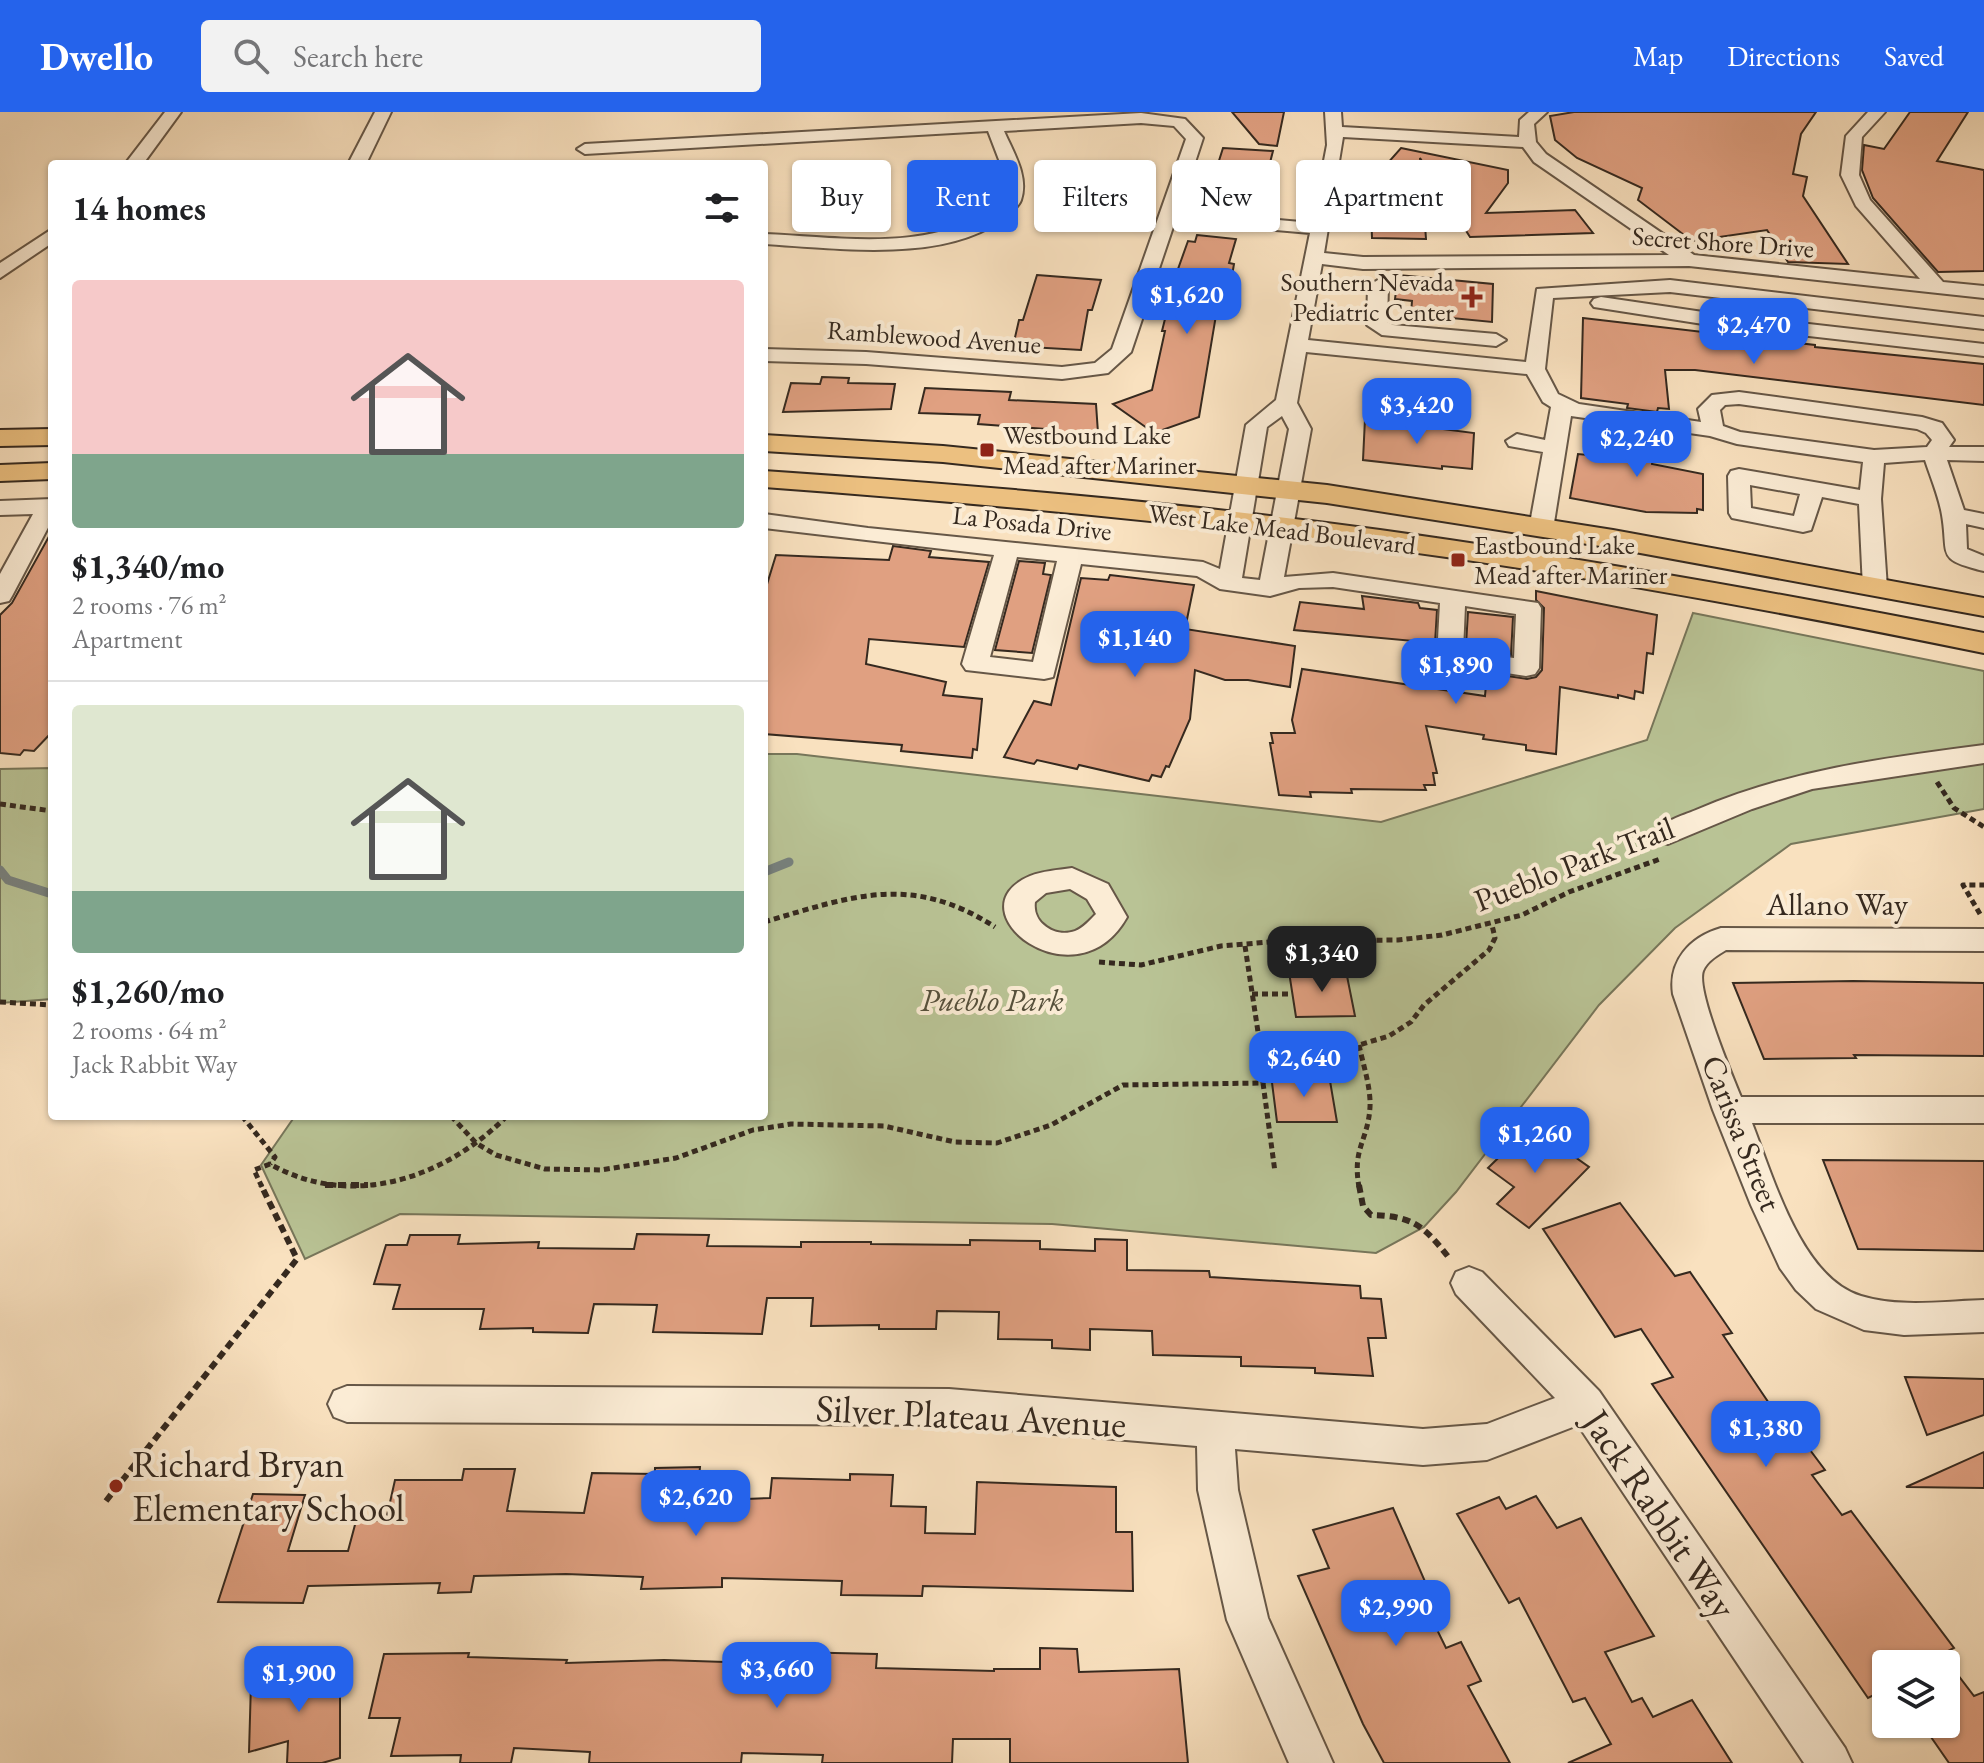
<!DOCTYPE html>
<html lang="en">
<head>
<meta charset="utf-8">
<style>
  :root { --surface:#fff; --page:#f2f2f2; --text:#202124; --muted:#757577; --line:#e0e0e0; --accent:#2563eb }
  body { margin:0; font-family:"EB Garamond",serif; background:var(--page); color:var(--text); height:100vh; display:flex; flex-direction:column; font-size:30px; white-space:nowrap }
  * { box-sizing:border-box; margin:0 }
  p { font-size:26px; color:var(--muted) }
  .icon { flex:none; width:44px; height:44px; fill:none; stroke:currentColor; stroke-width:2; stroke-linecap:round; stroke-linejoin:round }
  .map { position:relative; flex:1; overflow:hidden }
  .panel { position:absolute; left:48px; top:48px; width:720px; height:960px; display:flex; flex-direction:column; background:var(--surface); border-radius:8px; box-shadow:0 2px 6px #0004 }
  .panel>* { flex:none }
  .guide { position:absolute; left:792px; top:48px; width:760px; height:72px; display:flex; gap:16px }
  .buttons { position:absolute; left:1872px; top:1538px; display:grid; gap:16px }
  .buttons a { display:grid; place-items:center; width:88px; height:88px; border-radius:8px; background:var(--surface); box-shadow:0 2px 6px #0004; font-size:40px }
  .price { position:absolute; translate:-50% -68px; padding:0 18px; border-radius:16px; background:var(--accent); color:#fff; font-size:26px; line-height:52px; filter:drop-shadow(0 2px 4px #0008) }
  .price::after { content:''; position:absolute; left:50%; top:48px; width:24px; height:18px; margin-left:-12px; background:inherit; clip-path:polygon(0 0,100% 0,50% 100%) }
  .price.active { background:#222; color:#fff }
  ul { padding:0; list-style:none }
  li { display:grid; align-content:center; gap:16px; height:424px; padding:0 24px }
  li+li { border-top:2px solid var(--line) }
  li span { display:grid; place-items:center; height:248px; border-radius:8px; color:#555 }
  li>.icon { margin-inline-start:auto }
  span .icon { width:144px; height:144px; fill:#fffc; stroke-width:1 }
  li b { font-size:34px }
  h2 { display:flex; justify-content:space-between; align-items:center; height:96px; padding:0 24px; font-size:34px }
  .pill { padding:0 28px; border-radius:8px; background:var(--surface); box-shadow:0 2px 6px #0004; font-size:28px; line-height:72px }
  .pill.active { background:var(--accent); color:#fff }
  header { display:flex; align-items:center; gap:48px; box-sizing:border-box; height:112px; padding:0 40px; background:var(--accent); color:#fff }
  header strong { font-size:38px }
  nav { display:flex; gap:44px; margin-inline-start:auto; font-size:28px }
  .search { width:560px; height:72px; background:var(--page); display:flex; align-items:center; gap:20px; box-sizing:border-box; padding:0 28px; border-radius:8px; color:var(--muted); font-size:30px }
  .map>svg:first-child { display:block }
</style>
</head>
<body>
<header>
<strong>Dwello</strong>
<div class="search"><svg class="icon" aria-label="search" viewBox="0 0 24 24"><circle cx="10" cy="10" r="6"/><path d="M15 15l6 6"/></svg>Search here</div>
<nav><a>Map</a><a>Directions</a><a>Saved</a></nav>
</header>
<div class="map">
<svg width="1984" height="1651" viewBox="0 0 1984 1651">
  <rect width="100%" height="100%" fill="#f9e1bf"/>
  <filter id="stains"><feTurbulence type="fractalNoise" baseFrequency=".0025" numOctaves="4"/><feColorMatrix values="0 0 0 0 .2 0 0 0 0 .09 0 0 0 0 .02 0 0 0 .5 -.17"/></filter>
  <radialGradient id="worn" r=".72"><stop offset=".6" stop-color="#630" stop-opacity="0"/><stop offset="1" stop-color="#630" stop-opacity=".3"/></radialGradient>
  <g fill="#b9c395" stroke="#77765a" stroke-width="2">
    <polygon points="1693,501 1984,559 1984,697 1791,732 1675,816 1599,893 1456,1080 1424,1115 1376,1141 1052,1112 400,1102 305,1147 261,1053 295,1004 764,1004 764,642 797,642 1381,710 1647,628"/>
    <polygon points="52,656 52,887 0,891 0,657"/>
  </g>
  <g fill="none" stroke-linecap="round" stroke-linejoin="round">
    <g stroke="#77817e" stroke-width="9">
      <polyline points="0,758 8,768 52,782"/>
      <polyline points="764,760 789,750"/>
    </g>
  </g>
  <g fill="#e0a081" stroke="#35291f" stroke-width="2">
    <polygon points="1232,0 1284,0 1277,34 1259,32"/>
    <polygon points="1574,0 1816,0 1801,22 1793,62 1807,65 1803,84 1848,152 1788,150 1767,118 1692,129 1638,88 1642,76 1577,46 1555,28 1550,4"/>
    <polygon points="1910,0 1968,0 1937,49 1984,58 1984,159 1938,160 1873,86 1862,58 1864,33 1884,37"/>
    <polygon points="1223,36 1273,39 1262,82 1210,77"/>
    <polygon points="1401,36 1508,58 1508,71 1486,101 1575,98 1593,121 1470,125 1420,46 1426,127 1372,126 1370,71"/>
    <polygon points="1197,123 1236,127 1229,151 1234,152 1225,204 1216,203 1199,305 1154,321 1113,292 1152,278 1165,219 1162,219 1167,199 1163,199 1188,129 1195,130"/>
    <polygon points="1037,163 1101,168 1092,198 1088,198 1081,238 1013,234 1019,208 1023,208"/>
    <polygon points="1398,163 1493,172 1492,210 1411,202 1412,189 1395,187"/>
    <polygon points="1583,206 1815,233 1815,235 1984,252 1984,293 1695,258 1665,258 1669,297 1658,296 1657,300 1627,296 1628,292 1581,286"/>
    <polygon points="822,265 849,266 848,271 895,272 891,297 783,300 791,271 820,272"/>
    <polygon points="925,276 1011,280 1009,288 1096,292 1098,321 1071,320 1071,326 1045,326 1045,317 978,312 980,303 919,301"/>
    <polygon points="1365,307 1474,321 1472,357 1442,354 1442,357 1363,348"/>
    <polygon points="1624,315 1656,319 1652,352 1703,362 1703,398 1697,397 1697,401 1646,400 1570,386 1578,342 1620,346"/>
    <polygon points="52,419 52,620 34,639 24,638 20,643 0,641 0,503 12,491"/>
    <polygon points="893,434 931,439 929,445 989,450 964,535 869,527 866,552 946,570 943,583 982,587 977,638 973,637 972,646 901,639 902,633 764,622 764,482 776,443 889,448"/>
    <polygon points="1019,449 1045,451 1043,462 1051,463 1032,541 995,538"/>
    <polygon points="1110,463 1194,473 1185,517 1295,534 1290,575 1248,568 1225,568 1195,558 1190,607 1169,655 1166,654 1161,665 1152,663 1149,669 1079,653 1077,657 1037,648 1034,652 1004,645 1034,589 1051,593 1081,466 1108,468"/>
    <polygon points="1536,479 1657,503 1653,542 1647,541 1643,581 1635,579 1634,587 1618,583 1618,586 1560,575 1556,642 1526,638 1526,633 1483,627 1484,623 1426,614 1437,661 1433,661 1435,673 1424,673 1426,678 1351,677 1352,681 1310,680 1311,685 1279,683 1270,631 1273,631 1271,621 1295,621 1292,608 1302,557 1485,584 1487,561 1527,567 1536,565 1542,558 1544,496 1536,488"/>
    <polygon points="1362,484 1418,491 1420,496 1437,498 1435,531 1294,518 1300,490 1364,497"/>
    <polygon points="1468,500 1513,505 1511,543 1489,540 1490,535 1466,533"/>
    <polygon points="1346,859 1355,904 1296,905 1289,860"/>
    <polygon points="1853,869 1984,871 1984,944 1854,943 1856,946 1764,947 1733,871"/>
    <polygon points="1271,963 1329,963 1337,1010 1277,1010"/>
    <polygon points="1531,1014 1589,1055 1529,1116 1497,1092 1514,1075 1488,1056"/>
    <polygon points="1823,1048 1984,1049 1984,1139 1858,1137"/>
    <polygon points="1620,1091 1675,1164 1690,1160 1732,1221 1723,1223 1783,1312 1789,1310 1825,1358 1812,1363 1842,1403 1851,1399 1954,1536 1942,1542 1974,1584 1984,1580 1984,1651 1949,1651 1922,1612 1946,1612 1946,1552 1886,1552 1886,1577 1868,1586 1652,1272 1673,1265 1641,1217 1615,1225 1543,1117"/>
    <polygon points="637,1122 709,1123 707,1134 801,1135 801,1130 871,1130 871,1132 970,1133 970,1128 1040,1129 1040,1137 1095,1139 1095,1127 1127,1128 1127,1158 1209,1159 1210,1165 1360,1174 1361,1186 1381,1187 1386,1226 1368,1226 1373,1264 1315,1261 1315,1256 1241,1254 1241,1245 1153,1243 1152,1219 1090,1217 1090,1238 1052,1236 1052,1228 998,1227 999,1200 937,1199 936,1217 879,1217 879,1213 811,1214 813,1186 767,1186 762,1222 653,1220 657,1193 594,1192 588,1221 533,1220 533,1216 480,1217 484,1197 393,1197 400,1173 374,1172 386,1133 407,1133 410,1123 460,1123 458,1132 539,1130 538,1136 634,1137"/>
    <polygon points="1905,1265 1984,1267 1984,1303 1927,1323"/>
    <polygon points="1984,1340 1984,1376 1906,1375"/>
    <polygon points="700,1355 697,1389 770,1386 772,1366 850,1368 850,1362 893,1363 891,1394 926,1395 925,1421 975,1422 977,1370 1116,1375 1116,1420 1132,1420 1133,1479 923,1474 922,1484 841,1483 842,1469 722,1466 722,1475 641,1477 643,1465 566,1462 474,1464 471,1480 438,1481 440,1471 308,1474 303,1491 218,1490 253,1382 305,1383 288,1439 348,1439 356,1409 386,1408 395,1368 462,1368 464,1357 515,1357 507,1399 584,1401 592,1361 655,1362 655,1356"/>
    <polygon points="1536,1384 1557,1416 1581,1406 1654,1524 1605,1540 1632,1590 1642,1586 1653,1605 1692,1588 1732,1651 1568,1651 1611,1632 1585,1586 1573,1590 1519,1486 1509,1491 1457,1402 1499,1385 1506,1397"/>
    <polygon points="1393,1396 1427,1474 1417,1477 1446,1536 1461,1530 1481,1569 1468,1574 1510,1651 1384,1651 1363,1612 1298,1464 1329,1456 1313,1418"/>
    <polygon points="1040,1536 1077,1537 1079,1560 1179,1557 1188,1651 1010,1651 1010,1627 953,1627 952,1651 822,1651 823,1643 742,1641 741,1651 589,1651 590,1640 514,1636 511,1651 460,1651 461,1643 391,1644 400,1606 369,1606 384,1542 469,1541 468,1545 567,1548 566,1551 664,1548 791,1552 792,1540 877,1542 876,1556 994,1559 994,1557 1040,1557"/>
    <polygon points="340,1548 340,1646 322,1651 287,1651 288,1629 249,1640 251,1571"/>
  </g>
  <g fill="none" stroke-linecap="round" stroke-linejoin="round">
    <defs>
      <g id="minor">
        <polygon points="165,0 181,0 143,52 125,52"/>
        <polygon points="375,0 391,0 366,52 348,52"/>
        <path d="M 1325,0 L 1341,0 L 1342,15 L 1519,25 L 1520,8 L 1529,0 L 1547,0 L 1534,12 L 1536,30 L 1546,42 L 1694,143 L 1920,167 L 1856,94 L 1841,63 L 1846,24 L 1868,0 L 1885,0 L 1862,25 L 1859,63 L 1870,88 L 1943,170 L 1984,174 L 1984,186 L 1689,154 L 1363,157 L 1322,152 L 1308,228 L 1526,250 L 1537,177 L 1670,168 L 1984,205 L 1984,217 L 1670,180 L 1553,186 L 1545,257 L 1558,282 L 1579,292 L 1701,310 L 1698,297 L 1712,283 L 1739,280 L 1922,305 L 1942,311 L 1954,328 L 1949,335 L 1984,335 L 1984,349 L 1947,348 L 1964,398 L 1984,402 L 1984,416 L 1966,412 L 1967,437 L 1984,444 L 1984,459 C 1935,447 1949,444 1942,403 C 1939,385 1931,366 1925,348 L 1884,351 L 1881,387 L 1887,476 L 1884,481 L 1866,481 L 1863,476 L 1859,392 L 1822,385 L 1811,418 L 1803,420 L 1732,406 L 1729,401 L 1728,364 L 1731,359 L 1739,357 L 1860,378 L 1863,350 L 1737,332 L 1710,324 L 1571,304 L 1553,417 L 1549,422 L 1533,422 L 1529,417 L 1543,340 L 1509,334 L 1506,329 L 1517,322 L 1545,328 L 1551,295 L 1543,290 L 1527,262 L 1306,240 L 1297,291 L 1311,317 L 1284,465 L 1333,461 L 1538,491 L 1541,496 L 1539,556 L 1535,562 L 1526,564 L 1441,551 L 1437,545 L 1440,491 L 1333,475 L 1299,476 L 1270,484 L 1220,477 L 1197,464 L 1081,452 L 1053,565 L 1044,567 L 966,558 L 962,552 L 994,443 L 764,416 L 764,402 L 868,416 L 1203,450 L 1220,457 L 1246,313 L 1276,288 L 1310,121 L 1175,109 L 1131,240 L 1108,261 L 1062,267 L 866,252 L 764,249 L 764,237 L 866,240 L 1062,255 L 1095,251 L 1112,237 L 1186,27 L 1174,14 L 1141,11 L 1004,19 C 1013,40 1029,64 1021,88 C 1019,94 1013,98 1009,102 C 951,153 836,136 764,132 L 764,122 C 843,125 939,143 1003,88 L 1006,66 L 988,19 L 585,42 L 577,37 L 585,32 L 1141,1 L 1185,7 L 1203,26 L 1179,99 L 1312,111 L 1327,33 ZM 1343,25 L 1523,35 L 1534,50 L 1669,143 L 1363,145 L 1324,141 ZM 1739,292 L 1917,317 L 1926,321 L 1932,328 L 1927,335 L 1874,338 L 1740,320 L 1723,314 L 1720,298 L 1725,293 ZM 1282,304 L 1289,317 L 1260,468 L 1242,466 L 1267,315 ZM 1750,373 L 1800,382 L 1794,404 L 1751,396 ZM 1017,445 L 1057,449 L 1033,550 L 990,545 ZM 1465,494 L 1516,502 L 1514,546 L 1463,539 Z"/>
        <polygon points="52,117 52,131 0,166 0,151"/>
        <polygon points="1378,168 1388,174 1387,210 1393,213 1496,222 1506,228 1496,234 1382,223 1367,213 1368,174"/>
        <polygon points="1601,185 1703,200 1984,232 1984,244 1703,212 1594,195 1591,191 1594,187"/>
        <polygon points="52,387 52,408 12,484 9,489 0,491 0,462 33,402 0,403 0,389"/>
        <path d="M 1984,633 L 1984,651 L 1812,677 L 1752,697 L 1668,732 L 1658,729 L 1654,722 C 1662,709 1682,704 1696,698 C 1789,658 1884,646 1984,633 Z"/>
        <path d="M 1072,756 L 1108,772 L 1127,805 C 1076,896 950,798 1030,764 C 1042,759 1058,758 1072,756 ZM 1070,777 L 1087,787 L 1096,802 C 1090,808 1083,816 1075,819 C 1055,826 1032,811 1035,790 L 1046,781 Z"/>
        <path d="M 1721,816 L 1984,817 L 1984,839 L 1726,838 C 1718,843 1707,849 1703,859 C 1696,878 1732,963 1741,985 L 1984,985 L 1984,1011 L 1752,1011 C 1773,1064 1801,1166 1861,1184 C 1900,1196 1944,1189 1984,1188 L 1984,1220 L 1904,1223 L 1864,1218 L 1816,1197 L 1796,1178 L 1780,1156 L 1751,1093 L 1713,998 L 1673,882 C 1668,849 1690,825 1721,816 Z"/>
        <polygon points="1469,1155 1482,1160 1599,1279 1845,1636 1852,1651 1804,1651 1578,1313 1487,1348 1423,1353 1235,1337 1238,1378 1268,1506 1333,1651 1289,1651 1227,1508 1198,1378 1197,1334 949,1313 347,1310 334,1305 328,1292 334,1279 347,1274 949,1277 1423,1317 1487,1312 1555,1286 1456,1182 1451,1171 1456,1160"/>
      </g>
      <g id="major">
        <polygon points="52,317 52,333 0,334 0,318"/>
        <polygon points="764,323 943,334 1327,373 1613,418 1984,486 1984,504 1613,436 1327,391 943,350 764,339"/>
        <polygon points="52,351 52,367 0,369 0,353"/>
        <path d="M 764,359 C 970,373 1176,390 1380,418 C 1582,446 1783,482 1984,521 L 1984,541 C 1782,500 1579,462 1374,435 C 1171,409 968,390 764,375 Z"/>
      </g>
    </defs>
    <use href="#minor" stroke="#665747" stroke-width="4"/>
    <use href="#major" stroke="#35291f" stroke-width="4"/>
    <g stroke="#35291f" stroke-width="5" stroke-dasharray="6 4" stroke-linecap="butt">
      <polyline points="1937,670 1954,696 1984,715"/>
      <polyline points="0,692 52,699"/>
      <polyline points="1980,802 1963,773 1984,773"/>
      <path d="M 764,810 C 853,784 911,761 995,815"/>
      <polyline points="1245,834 1260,933"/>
      <polyline points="1099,850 1141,853 1221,834 1282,829 1398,828 1442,823 1522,803 1569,780 1660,747"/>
      <polyline points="1252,882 1293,882"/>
      <polyline points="0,890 52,893"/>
      <path d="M 1359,933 C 1363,952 1371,976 1370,995 C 1368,1029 1352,1036 1359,1075"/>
      <polyline points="1263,971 1275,1060"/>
      <polyline points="242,1004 275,1045 270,1052"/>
      <polyline points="451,1004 476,1031 496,1043 545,1057 601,1058 676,1046 753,1018 791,1012 884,1014 955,1030 997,1031 1051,1013 1123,973 1263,971 1260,933 1359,933 1389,924 1411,910 1424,893 1489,838 1495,826 1492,813"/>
      <path d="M 262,1075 L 254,1058 L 270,1052 C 351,1098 444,1067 507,1004"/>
    </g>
    <g stroke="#35291f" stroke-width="6" stroke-dasharray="8 5" stroke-linecap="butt">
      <polyline points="325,1073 368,1073"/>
      <path d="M 1359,1073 L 1363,1094 L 1371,1103 C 1414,1104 1424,1114 1450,1147"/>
      <polyline points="106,1389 297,1147 261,1073"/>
    </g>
    <use href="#minor" fill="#fbecd5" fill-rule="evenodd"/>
    <use href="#major" fill="#ecc080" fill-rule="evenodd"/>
  </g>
  <g fill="#8f2418" stroke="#fbecd5" stroke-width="3">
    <path d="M1468 173h8v8h8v8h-8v8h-8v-8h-8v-8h8z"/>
    <rect x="979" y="330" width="16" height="16" rx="4"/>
    <rect x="1450" y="440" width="16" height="16" rx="4"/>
    <circle cx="116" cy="1374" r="8"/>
  </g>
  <g text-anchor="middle" stroke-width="8" stroke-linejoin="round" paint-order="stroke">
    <g font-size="26" fill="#35291f" stroke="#fbecd5">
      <text transform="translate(1723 130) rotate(4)" y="9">Secret Shore Drive</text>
      <text transform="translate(934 225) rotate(4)" y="9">Ramblewood Avenue</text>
      <text transform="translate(1032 411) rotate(6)" y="9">La Posada Drive</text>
      <text transform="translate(1282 417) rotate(7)" y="9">West Lake Mead Boulevard</text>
    </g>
    <g font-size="26" fill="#35291f" stroke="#fbecd5" text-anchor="start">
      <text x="1454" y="179" text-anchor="end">Southern Nevada<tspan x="1454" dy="30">Pediatric Center</tspan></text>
      <text x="1003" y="332">Westbound Lake<tspan x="1003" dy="30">Mead after Mariner</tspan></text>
      <text x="1474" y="442">Eastbound Lake<tspan x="1474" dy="30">Mead after Mariner</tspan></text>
    </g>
    <g font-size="32" fill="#35291f" stroke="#fbecd5">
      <text transform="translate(1574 752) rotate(-21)" y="11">Pueblo Park Trail</text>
      <text x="1837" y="803">Allano Way</text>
      <text transform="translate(1742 1021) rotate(68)" y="11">Carissa Street</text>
    </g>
    <g font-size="32" font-style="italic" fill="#56503c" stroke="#fbecd5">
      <text x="992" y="899">Pueblo Park</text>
    </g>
    <g font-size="38" fill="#35291f" stroke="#fbecd5">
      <text transform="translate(971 1304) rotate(3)" y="13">Silver Plateau Avenue</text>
      <text transform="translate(1660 1402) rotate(56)" y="13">Jack Rabbit Way</text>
    </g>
    <g font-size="38" fill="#35291f" stroke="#fbecd5" text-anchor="start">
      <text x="132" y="1365">Richard Bryan<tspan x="132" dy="44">Elementary School</tspan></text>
    </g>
  </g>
  <rect width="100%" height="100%" filter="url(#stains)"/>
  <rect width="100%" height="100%" fill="url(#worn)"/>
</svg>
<div class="buttons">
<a><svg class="icon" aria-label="layers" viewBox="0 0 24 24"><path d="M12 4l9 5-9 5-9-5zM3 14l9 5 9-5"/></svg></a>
</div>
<b class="price" style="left:1187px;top:224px">$1,620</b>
<b class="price" style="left:1754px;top:254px">$2,470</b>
<b class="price" style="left:1417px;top:334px">$3,420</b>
<b class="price" style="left:1637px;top:367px">$2,240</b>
<b class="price" style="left:1135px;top:567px">$1,140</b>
<b class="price" style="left:1456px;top:594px">$1,890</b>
<b class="price active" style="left:1322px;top:882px">$1,340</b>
<b class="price" style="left:1304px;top:987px">$2,640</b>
<b class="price" style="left:1535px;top:1063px">$1,260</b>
<b class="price" style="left:1766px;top:1357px">$1,380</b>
<b class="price" style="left:696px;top:1426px">$2,620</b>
<b class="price" style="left:1396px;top:1536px">$2,990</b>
<b class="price" style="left:777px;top:1598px">$3,660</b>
<b class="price" style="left:299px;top:1602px">$1,900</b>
<div class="guide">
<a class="pill">Buy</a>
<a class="pill active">Rent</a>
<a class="pill">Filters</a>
<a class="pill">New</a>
<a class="pill">Apartment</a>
</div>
<section class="panel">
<h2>14 homes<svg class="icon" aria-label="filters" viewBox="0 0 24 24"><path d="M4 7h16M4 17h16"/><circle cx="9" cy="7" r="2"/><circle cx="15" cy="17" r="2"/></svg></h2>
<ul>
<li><span style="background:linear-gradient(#f6c9c9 70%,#7fa58c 0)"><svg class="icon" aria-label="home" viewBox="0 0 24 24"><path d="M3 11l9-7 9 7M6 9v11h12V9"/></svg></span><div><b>$1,340/mo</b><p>2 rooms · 76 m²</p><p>Apartment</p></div></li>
<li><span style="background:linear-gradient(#dfe7d0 75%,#7fa58c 0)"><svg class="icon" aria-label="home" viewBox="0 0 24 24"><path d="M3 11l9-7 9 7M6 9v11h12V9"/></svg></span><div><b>$1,260/mo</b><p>2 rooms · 64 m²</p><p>Jack Rabbit Way</p></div></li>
</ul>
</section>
</div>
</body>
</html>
